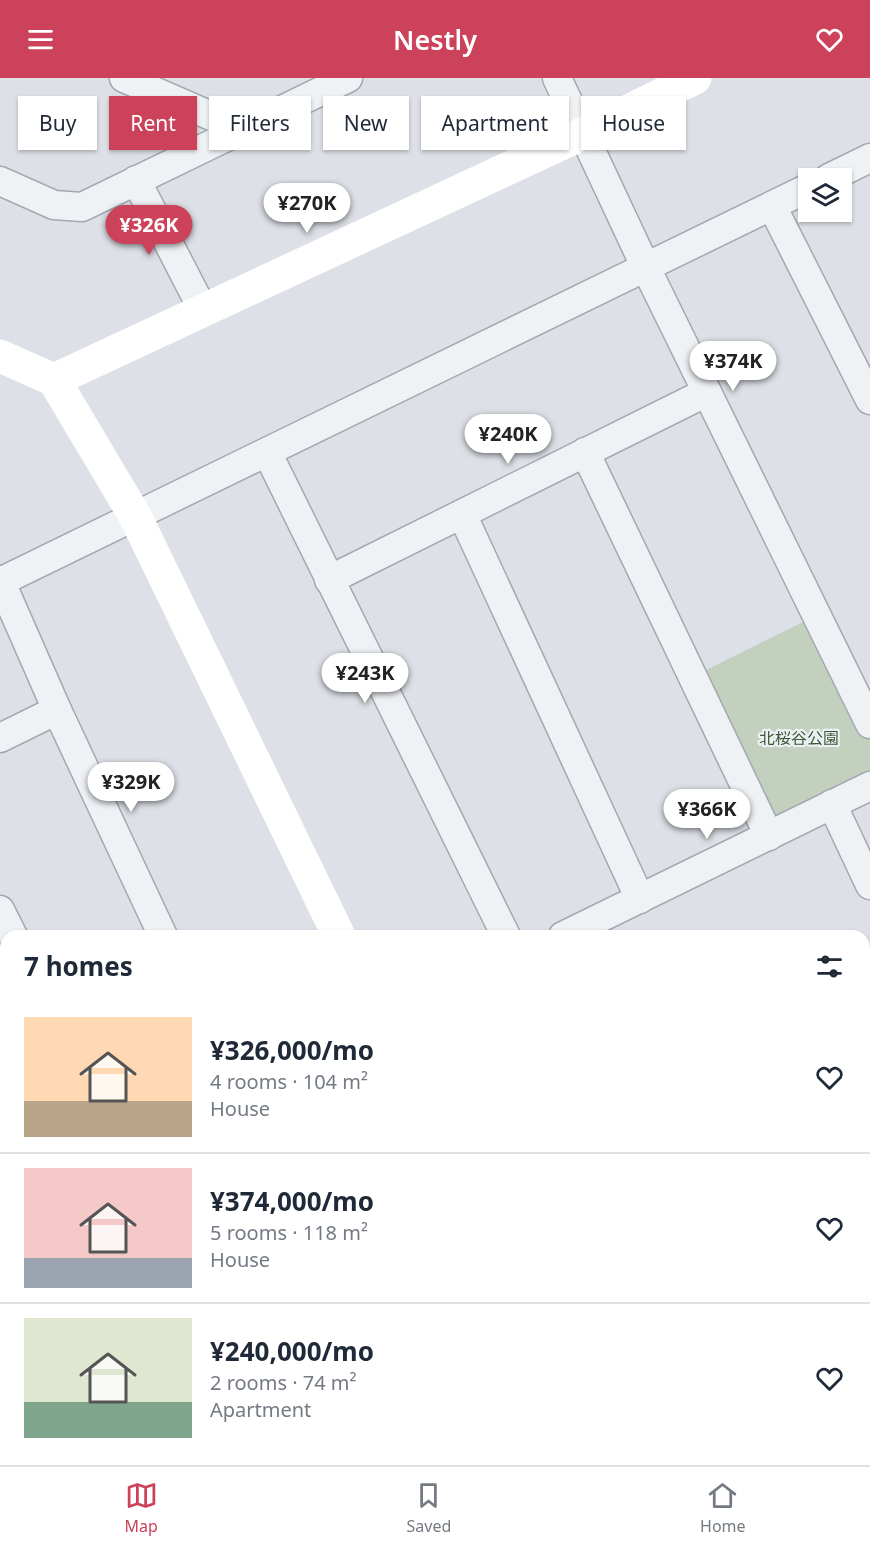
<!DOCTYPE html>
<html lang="en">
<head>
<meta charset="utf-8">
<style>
  :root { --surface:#fff; --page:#f2f2f3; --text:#1f2937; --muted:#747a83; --line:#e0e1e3; --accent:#cb425a }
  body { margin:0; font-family:"Noto Sans","Noto Sans JP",sans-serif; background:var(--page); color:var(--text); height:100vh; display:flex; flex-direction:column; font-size:22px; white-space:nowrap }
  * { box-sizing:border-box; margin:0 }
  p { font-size:20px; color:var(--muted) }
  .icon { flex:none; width:33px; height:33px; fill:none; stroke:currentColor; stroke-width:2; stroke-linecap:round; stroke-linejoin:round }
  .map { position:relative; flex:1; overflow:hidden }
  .sheet { position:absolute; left:0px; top:852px; width:870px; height:536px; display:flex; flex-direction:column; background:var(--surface); border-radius:18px 18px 0 0; box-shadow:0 2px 4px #0004 }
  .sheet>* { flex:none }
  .guide { position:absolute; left:18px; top:18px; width:834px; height:54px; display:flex; gap:12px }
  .controls { position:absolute; left:798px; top:90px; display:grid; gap:12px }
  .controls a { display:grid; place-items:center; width:54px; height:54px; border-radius:0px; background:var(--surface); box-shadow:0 2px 4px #0004; font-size:30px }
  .price { position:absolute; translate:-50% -51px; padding:0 14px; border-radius:21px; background:#fff; color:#222; font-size:20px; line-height:39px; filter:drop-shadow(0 2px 3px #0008) }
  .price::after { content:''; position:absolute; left:50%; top:36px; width:18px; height:14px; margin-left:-9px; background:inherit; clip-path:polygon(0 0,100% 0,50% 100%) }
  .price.current { background:var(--accent); color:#fff }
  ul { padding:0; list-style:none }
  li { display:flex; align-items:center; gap:18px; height:150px; padding:0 24px }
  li+li { border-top:2px solid var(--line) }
  li span { display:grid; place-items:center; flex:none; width:168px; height:120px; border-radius:0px; color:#555 }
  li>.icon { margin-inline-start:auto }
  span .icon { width:72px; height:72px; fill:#fffc; stroke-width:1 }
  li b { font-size:26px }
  h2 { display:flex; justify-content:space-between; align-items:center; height:72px; padding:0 24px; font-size:26px }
  .pill { padding:0 21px; border-radius:0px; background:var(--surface); box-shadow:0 2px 4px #0004; font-size:21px; line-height:54px }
  .pill.current { background:var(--accent); color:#fff }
  header { display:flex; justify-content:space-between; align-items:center; height:78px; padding:0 24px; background:var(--accent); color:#fff; font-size:27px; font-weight:600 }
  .tabs { display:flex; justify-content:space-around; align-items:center; height:84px; border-top:2px solid var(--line); background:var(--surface); font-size:16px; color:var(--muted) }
  .tabs a { display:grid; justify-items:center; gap:3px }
  .tabs .current { color:var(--accent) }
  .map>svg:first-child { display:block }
</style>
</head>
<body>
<header><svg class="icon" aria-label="menu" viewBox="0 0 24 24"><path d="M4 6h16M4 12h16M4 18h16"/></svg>Nestly<svg class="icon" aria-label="heart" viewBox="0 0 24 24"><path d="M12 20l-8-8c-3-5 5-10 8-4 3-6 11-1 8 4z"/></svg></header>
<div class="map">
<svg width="870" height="1387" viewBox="0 0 870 1387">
  <rect width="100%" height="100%" fill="#dde1e7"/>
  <g fill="#c3d0be">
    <polygon points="817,537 870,646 870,708 769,758 692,599"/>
    <polygon points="870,1216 870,1387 778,1387 776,1382 864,1382 864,1218"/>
  </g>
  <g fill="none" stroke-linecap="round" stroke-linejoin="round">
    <defs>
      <g id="street">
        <polyline points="124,0 241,51"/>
        <polyline points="557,0 646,190 870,646"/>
        <polyline points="829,100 870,80"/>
        <polyline points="136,102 203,232"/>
        <polyline points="0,103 54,127 82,129 348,0"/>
        <polyline points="772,128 870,322"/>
        <polyline points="267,374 506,858"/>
        <polyline points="585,374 769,758"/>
        <polyline points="462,436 640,821"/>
        <polyline points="0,502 57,632 163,858"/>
        <polyline points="329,502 707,314"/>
        <polyline points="0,504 808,110"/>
        <polyline points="0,660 57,632"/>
        <polyline points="832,726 870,807"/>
        <polyline points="0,832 13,858"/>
        <polyline points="563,858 870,708"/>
        <polyline points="864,1065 870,1063"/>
        <polyline points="864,1123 870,1135"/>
        <polyline points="0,1133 6,1130"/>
        <polyline points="0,1154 6,1166"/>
        <polyline points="864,1218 870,1216"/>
        <polyline points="110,1382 112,1387"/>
        <polyline points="436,1382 438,1387"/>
        <polyline points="776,1382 778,1387"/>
        <polyline points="196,1387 207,1382"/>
        <polyline points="510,1387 522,1382"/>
      </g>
    </defs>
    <use href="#street" stroke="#a3a8b1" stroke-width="31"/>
    <use href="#street" stroke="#eff2f5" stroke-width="28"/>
    <g stroke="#fff" stroke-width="33">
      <polyline points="0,278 54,302 135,438 339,858"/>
      <polyline points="54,302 582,56 695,0"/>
      <polyline points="864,889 870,886"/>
      <polyline points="0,1303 6,1300"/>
    </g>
  </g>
  <g text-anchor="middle" stroke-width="4.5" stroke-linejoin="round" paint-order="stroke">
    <g font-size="16" fill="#3c5834" stroke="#ecf0f4">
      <text x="799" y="666">北桜谷公園</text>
    </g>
  </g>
</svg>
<div class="controls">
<a><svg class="icon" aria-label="layers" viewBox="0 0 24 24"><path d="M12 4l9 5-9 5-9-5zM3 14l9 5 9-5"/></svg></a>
</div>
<b class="price" style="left:307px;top:156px">¥270K</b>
<b class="price current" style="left:149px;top:178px">¥326K</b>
<b class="price" style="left:733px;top:314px">¥374K</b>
<b class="price" style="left:508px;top:387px">¥240K</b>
<b class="price" style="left:365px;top:626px">¥243K</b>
<b class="price" style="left:131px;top:735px">¥329K</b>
<b class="price" style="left:707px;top:762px">¥366K</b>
<div class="guide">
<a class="pill">Buy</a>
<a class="pill current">Rent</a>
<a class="pill">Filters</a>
<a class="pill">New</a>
<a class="pill">Apartment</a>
<a class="pill">House</a>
</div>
<section class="sheet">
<h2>7 homes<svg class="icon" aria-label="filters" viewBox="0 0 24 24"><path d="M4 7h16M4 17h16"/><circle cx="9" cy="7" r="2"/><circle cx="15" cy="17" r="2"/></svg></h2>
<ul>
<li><span style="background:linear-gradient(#ffd9b3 70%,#b9a48a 0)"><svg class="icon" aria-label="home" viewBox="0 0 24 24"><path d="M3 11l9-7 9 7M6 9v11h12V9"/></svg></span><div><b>¥326,000/mo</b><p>4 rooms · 104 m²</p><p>House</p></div><svg class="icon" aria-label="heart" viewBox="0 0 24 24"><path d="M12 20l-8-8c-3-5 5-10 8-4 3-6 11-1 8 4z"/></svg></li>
<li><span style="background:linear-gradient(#f6c9c9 75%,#9aa5b1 0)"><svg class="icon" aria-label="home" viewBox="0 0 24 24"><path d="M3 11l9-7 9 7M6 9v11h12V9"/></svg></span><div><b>¥374,000/mo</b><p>5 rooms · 118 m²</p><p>House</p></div><svg class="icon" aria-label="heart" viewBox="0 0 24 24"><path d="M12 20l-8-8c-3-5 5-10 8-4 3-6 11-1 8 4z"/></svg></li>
<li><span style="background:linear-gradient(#dfe7d0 70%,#7fa58c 0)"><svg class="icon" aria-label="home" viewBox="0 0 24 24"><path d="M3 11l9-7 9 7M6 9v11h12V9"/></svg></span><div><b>¥240,000/mo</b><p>2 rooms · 74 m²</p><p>Apartment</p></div><svg class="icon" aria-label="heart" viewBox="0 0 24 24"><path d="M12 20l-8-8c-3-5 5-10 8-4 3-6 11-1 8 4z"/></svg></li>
</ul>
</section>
</div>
<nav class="tabs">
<a class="current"><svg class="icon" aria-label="map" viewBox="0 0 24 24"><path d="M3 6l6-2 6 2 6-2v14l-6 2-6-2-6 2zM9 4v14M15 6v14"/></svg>Map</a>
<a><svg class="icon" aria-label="saved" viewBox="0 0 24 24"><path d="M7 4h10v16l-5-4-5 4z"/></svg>Saved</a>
<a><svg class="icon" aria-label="home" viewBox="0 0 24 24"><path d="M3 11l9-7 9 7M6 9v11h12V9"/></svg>Home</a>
</nav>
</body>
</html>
